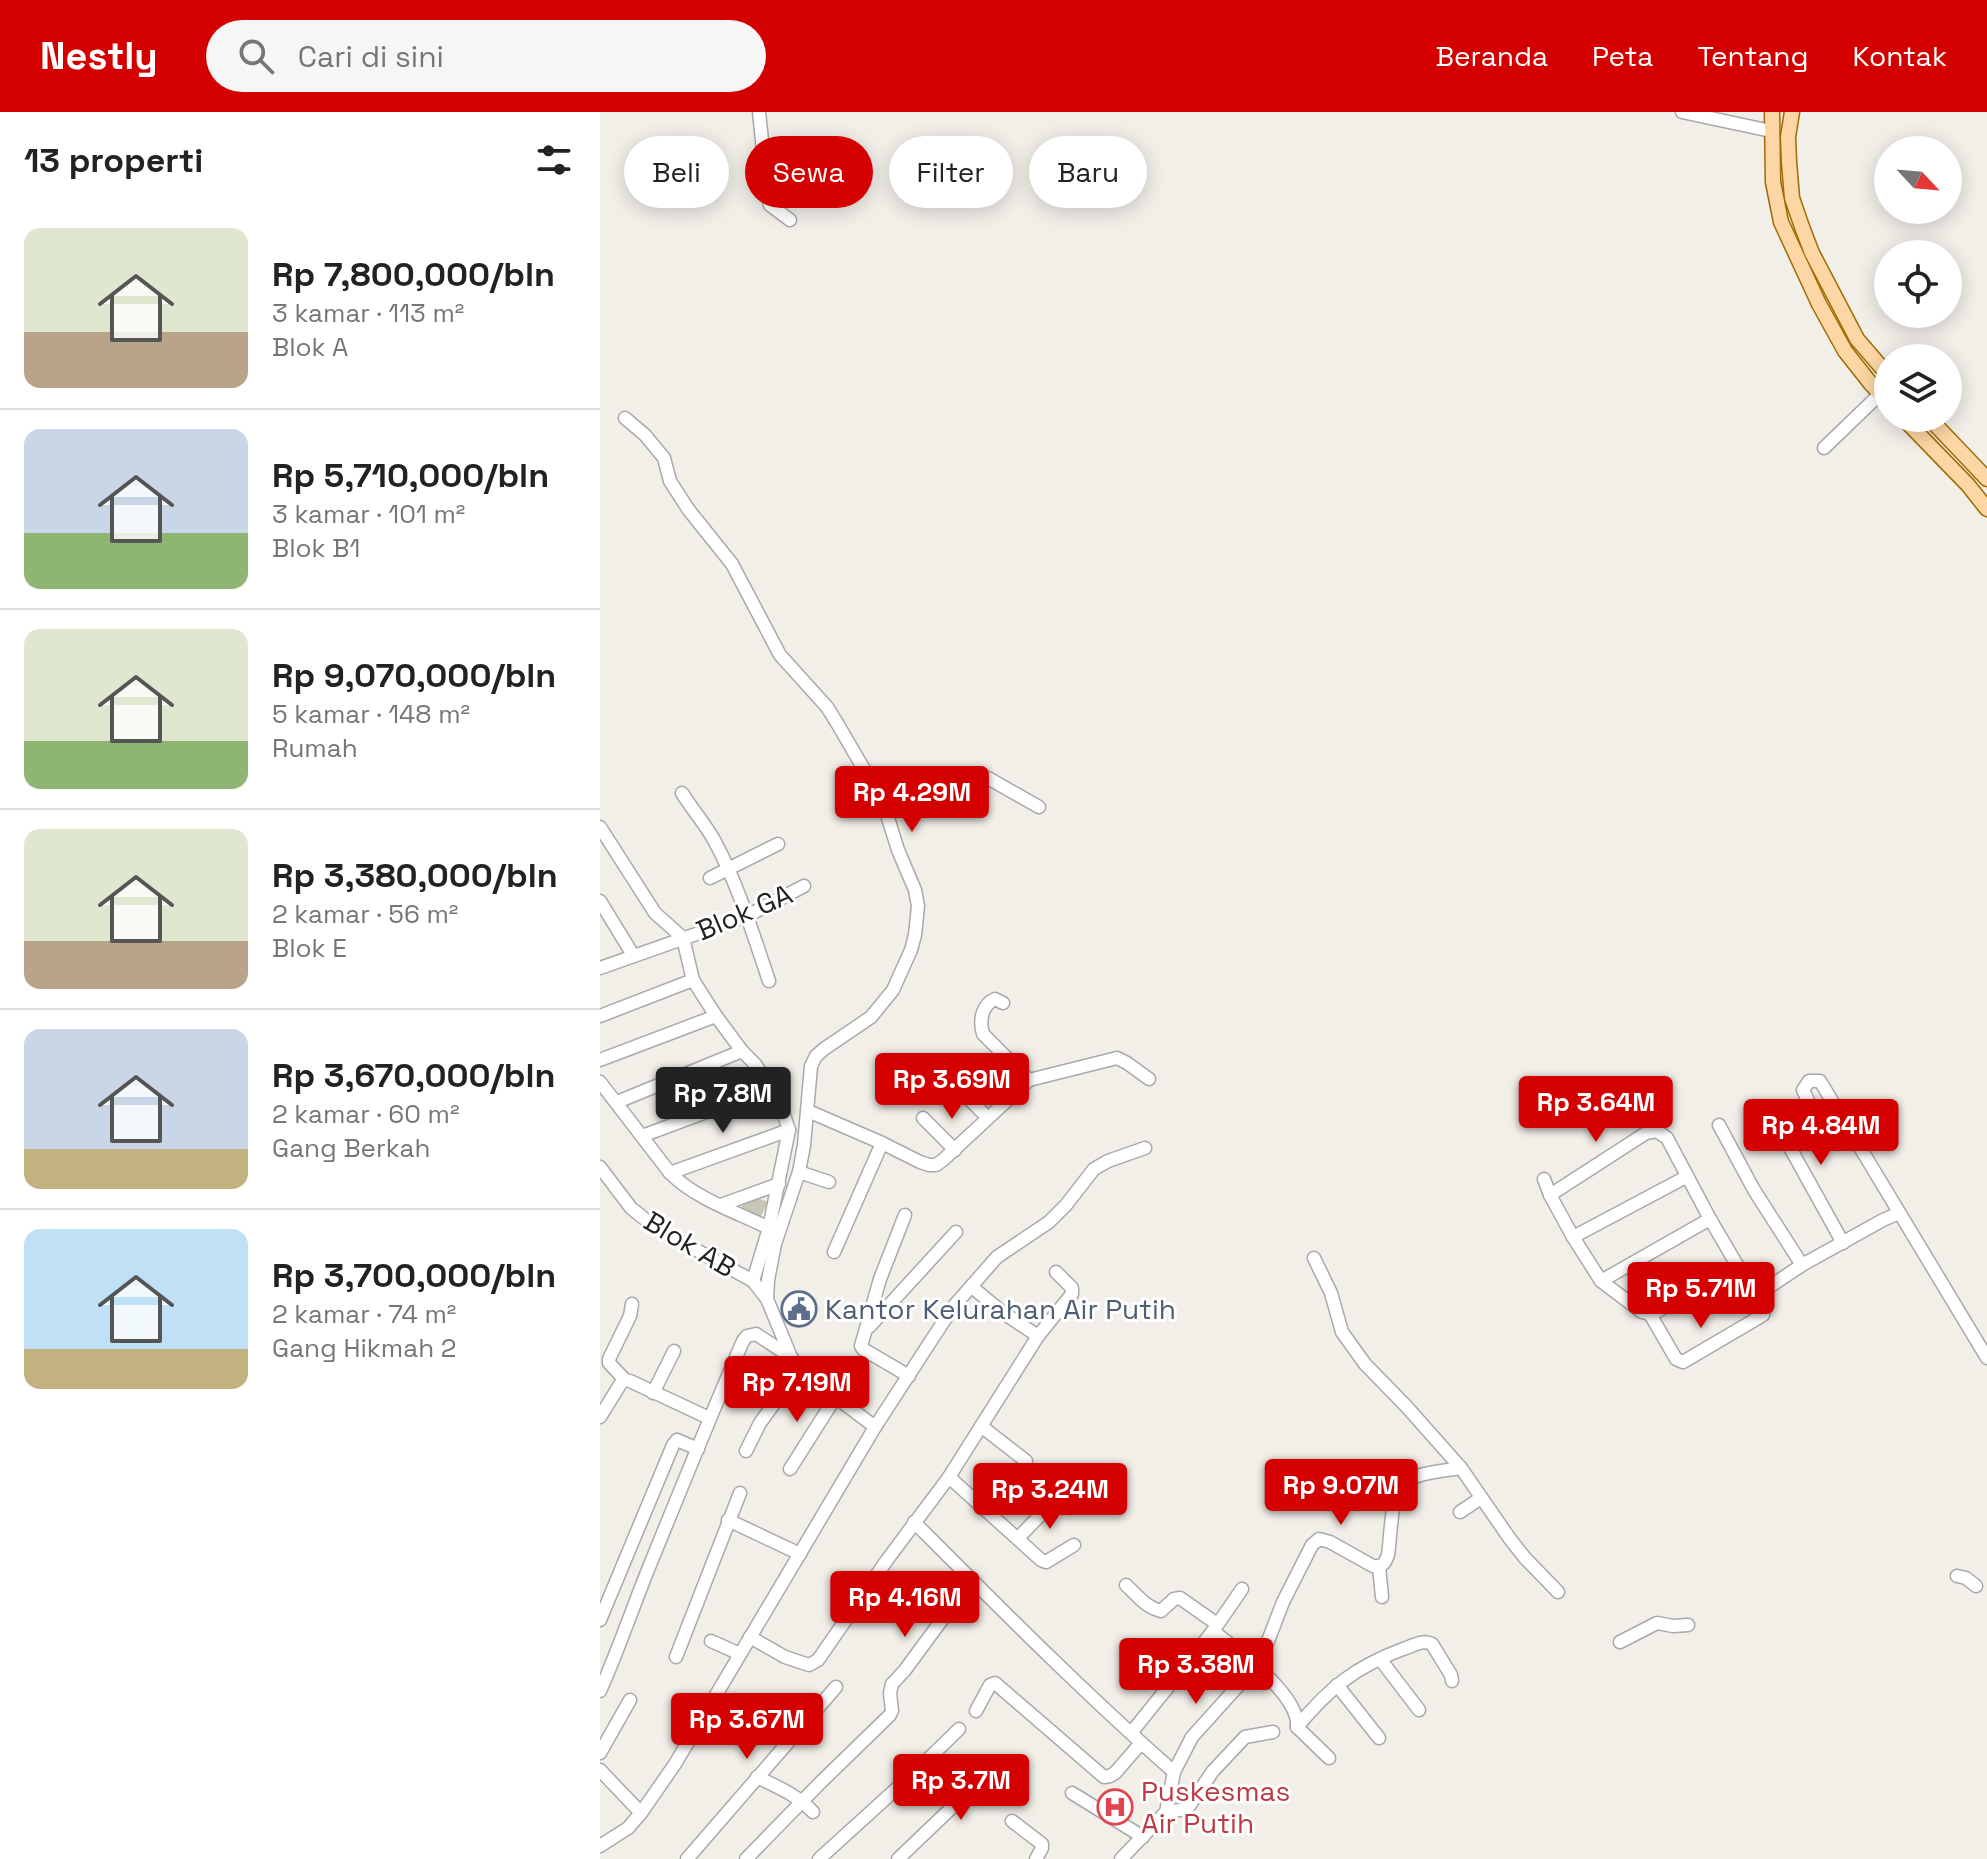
<!DOCTYPE html>
<html lang="id">
<head>
<meta charset="utf-8">
<style>
  :root { --surface:#fff; --page:#f6f6f6; --text:#222; --muted:#767676; --line:#e0e0e0; --accent:#d40000 }
  body { margin:0; font-family:"Space Grotesk",sans-serif; background:var(--page); color:var(--text); height:100vh; display:flex; flex-direction:column; font-size:30px; white-space:nowrap }
  * { box-sizing:border-box; margin:0 }
  p { font-size:26px; color:var(--muted) }
  .icon { flex:none; width:44px; height:44px; fill:none; stroke:currentColor; stroke-width:2; stroke-linecap:round; stroke-linejoin:round }
  .map { position:relative; flex:1; overflow:hidden }
  .details { display:flex; flex-direction:column; background:var(--surface); width:600px }
  .details>* { flex:none }
  .guide { position:absolute; left:24px; top:24px; width:760px; height:72px; display:flex; gap:16px }
  .needle { width:52px; rotate:116deg }
  .controls { position:absolute; left:1274px; top:24px; display:grid; gap:16px }
  .controls a { display:grid; place-items:center; width:88px; height:88px; border-radius:50%; background:var(--surface); box-shadow:0 4px 20px #0003; font-size:40px }
  .price { position:absolute; translate:-50% -68px; padding:0 18px; border-radius:8px; background:var(--accent); color:#fff; font-size:26px; line-height:52px; filter:drop-shadow(0 2px 4px #0008) }
  .price::after { content:''; position:absolute; left:50%; top:48px; width:24px; height:18px; margin-left:-12px; background:inherit; clip-path:polygon(0 0,100% 0,50% 100%) }
  .price.on { background:#222; color:#fff }
  ul { padding:0; list-style:none }
  li { display:flex; align-items:center; gap:24px; height:200px; padding:0 24px }
  li+li { border-top:2px solid var(--line) }
  li span { display:grid; place-items:center; flex:none; width:224px; height:160px; border-radius:16px; color:#555 }
  li>.icon { margin-inline-start:auto }
  span .icon { width:96px; height:96px; fill:#fffc; stroke-width:1 }
  li b { font-size:34px }
  h2 { display:flex; justify-content:space-between; align-items:center; height:96px; padding:0 24px; font-size:34px }
  .tag { padding:0 28px; border-radius:36px; background:var(--surface); box-shadow:0 4px 20px #0003; font-size:28px; line-height:72px }
  .tag.on { background:var(--accent); color:#fff }
  header { display:flex; align-items:center; gap:48px; box-sizing:border-box; height:112px; padding:0 40px; background:var(--accent); color:#fff }
  header strong { font-size:38px }
  nav { display:flex; gap:44px; margin-inline-start:auto; font-size:28px }
  .search { width:560px; height:72px; background:var(--page); display:flex; align-items:center; gap:20px; box-sizing:border-box; padding:0 28px; border-radius:44px; color:var(--muted); font-size:30px }
  main { display:flex; flex:1; min-height:0 }
  .map>svg:first-child { display:block }
</style>
</head>
<body>
<header>
<strong>Nestly</strong>
<div class="search"><svg class="icon" aria-label="search" viewBox="0 0 24 24"><circle cx="10" cy="10" r="6"/><path d="M15 15l6 6"/></svg>Cari di sini</div>
<nav><a>Beranda</a><a>Peta</a><a>Tentang</a><a>Kontak</a></nav>
</header>
<main>
<section class="details">
<h2>13 properti<svg class="icon" aria-label="filters" viewBox="0 0 24 24"><path d="M4 7h16M4 17h16"/><circle cx="9" cy="7" r="2"/><circle cx="15" cy="17" r="2"/></svg></h2>
<ul>
<li><span style="background:linear-gradient(#dfe7d0 65%,#b9a48a 0)"><svg class="icon" aria-label="home" viewBox="0 0 24 24"><path d="M3 11l9-7 9 7M6 9v11h12V9"/></svg></span><div><b>Rp 7,800,000/bln</b><p>3 kamar · 113 m²</p><p>Blok A</p></div></li>
<li><span style="background:linear-gradient(#c9d6e8 65%,#8fb573 0)"><svg class="icon" aria-label="home" viewBox="0 0 24 24"><path d="M3 11l9-7 9 7M6 9v11h12V9"/></svg></span><div><b>Rp 5,710,000/bln</b><p>3 kamar · 101 m²</p><p>Blok B1</p></div></li>
<li><span style="background:linear-gradient(#dfe7d0 70%,#8fb573 0)"><svg class="icon" aria-label="home" viewBox="0 0 24 24"><path d="M3 11l9-7 9 7M6 9v11h12V9"/></svg></span><div><b>Rp 9,070,000/bln</b><p>5 kamar · 148 m²</p><p>Rumah</p></div></li>
<li><span style="background:linear-gradient(#dfe7d0 70%,#b9a48a 0)"><svg class="icon" aria-label="home" viewBox="0 0 24 24"><path d="M3 11l9-7 9 7M6 9v11h12V9"/></svg></span><div><b>Rp 3,380,000/bln</b><p>2 kamar · 56 m²</p><p>Blok E</p></div></li>
<li><span style="background:linear-gradient(#c9d6e8 75%,#c2b280 0)"><svg class="icon" aria-label="home" viewBox="0 0 24 24"><path d="M3 11l9-7 9 7M6 9v11h12V9"/></svg></span><div><b>Rp 3,670,000/bln</b><p>2 kamar · 60 m²</p><p>Gang Berkah</p></div></li>
<li><span style="background:linear-gradient(#bfe0f5 75%,#c2b280 0)"><svg class="icon" aria-label="home" viewBox="0 0 24 24"><path d="M3 11l9-7 9 7M6 9v11h12V9"/></svg></span><div><b>Rp 3,700,000/bln</b><p>2 kamar · 74 m²</p><p>Gang Hikmah 2</p></div></li>
</ul>
</section>
<div class="map">
<svg width="1387" height="1747" viewBox="0 0 1387 1747">
  <rect width="100%" height="100%" fill="#f2efe9"/>
  <polygon fill="#c7c7b4" points="154,1085 168,1090 160,1106 141,1097 144,1090 152,1089"/>
  <g fill="none" stroke-linecap="round" stroke-linejoin="round">
    <defs>
      <g id="minor">
        <polyline points="159,0 168,86 170,93 190,108"/>
        <polyline points="1082,0 1171,19"/>
        <polyline points="25,306 45,323 64,346 70,369 88,397 132,452 180,543 227,595 237,611 283,690 298,738 315,778 318,794 315,823 311,838 293,878 271,905 224,937 216,944 211,954 204,1033 199,1060 175,1132 168,1168 167,1187"/>
        <polyline points="1224,336 1280,282"/>
        <polyline points="388,666 439,695"/>
        <path d="M 82,681 C 92,697 105,712 114,728 C 138,772 153,822 169,869"/>
        <polyline points="0,715 55,801 83,826"/>
        <polyline points="110,766 178,732"/>
        <polyline points="0,789 33,843"/>
        <polyline points="0,856 147,804 204,774"/>
        <polyline points="0,904 93,868"/>
        <polyline points="0,948 116,904"/>
        <polyline points="429,968 517,946 527,951 549,967"/>
        <polyline points="351,969 388,1006"/>
        <path d="M 0,970 L 70,1061 C 96,1087 136,1100 169,1116"/>
        <polyline points="17,990 142,939"/>
        <polyline points="1168,996 1243,1131"/>
        <path d="M 208,999 L 282,1031 L 320,1050 L 329,1053 L 336,1053 L 343,1048 L 429,968 L 383,922 C 379,908 382,893 395,887 L 403,891"/>
        <polyline points="323,1006 355,1038"/>
        <polyline points="1119,1013 1154,1078 1202,1153"/>
        <polyline points="1223,1020 1203,978 1209,969 1220,969 1387,1246"/>
        <polyline points="42,1024 171,976"/>
        <polyline points="0,1055 31,1096 56,1116 153,1169"/>
        <polyline points="199,1060 229,1070"/>
        <polyline points="70,1061 189,1018"/>
        <polyline points="944,1067 950,1083 973,1125 1001,1169 1042,1200 1050,1202 1056,1200 1138,1154"/>
        <polyline points="950,1083 1046,1021 1057,1019 1067,1026 1110,1107 1147,1170 1152,1176 1157,1179 1166,1177 1202,1153 1283,1108 1299,1101"/>
        <polyline points="121,1093 179,1072"/>
        <polyline points="305,1103 280,1167 261,1234 263,1237 309,1264"/>
        <polyline points="973,1125 1086,1065"/>
        <polyline points="234,1140 282,1031"/>
        <polyline points="714,1146 731,1181 742,1220 765,1252 806,1294 861,1356 910,1427 925,1446 958,1480"/>
        <polyline points="1001,1169 1110,1107"/>
        <polyline points="372,1175 402,1200 438,1224"/>
        <polyline points="1050,1202 1076,1247 1083,1250 1163,1203 1164,1195 1157,1179"/>
        <polyline points="269,1215 356,1120"/>
        <polyline points="25,1268 9,1251 9,1247 30,1204 32,1192"/>
        <polyline points="53,1281 74,1239"/>
        <polyline points="0,1305 21,1271 25,1268 30,1269 109,1306"/>
        <polyline points="381,1314 426,1349"/>
        <polyline points="275,1315 353,1195 397,1145 449,1110 466,1093 494,1057 508,1049 545,1036"/>
        <polyline points="146,1339 160,1311 199,1257"/>
        <polyline points="190,1357 235,1286"/>
        <polyline points="349,1365 441,1448 446,1450 474,1433"/>
        <polyline points="860,1400 881,1386"/>
        <polyline points="128,1408 200,1442"/>
        <path d="M 314,1410 C 399,1495 484,1581 574,1660"/>
        <polyline points="418,1426 456,1387"/>
        <polyline points="779,1455 782,1485"/>
        <polyline points="1357,1464 1366,1466 1376,1474"/>
        <path d="M 526,1473 C 538,1484 545,1495 561,1499 L 574,1487 L 580,1486 L 617,1512"/>
        <polyline points="0,1508 73,1333 77,1328 98,1337"/>
        <path d="M 613,1519 C 637,1538 700,1583 697,1615"/>
        <polyline points="150,1525 185,1545 209,1553 218,1548 287,1448 349,1365 438,1224 472,1182 472,1176 456,1160"/>
        <polyline points="111,1529 140,1542"/>
        <polyline points="1020,1530 1057,1511 1073,1514 1088,1513"/>
        <polyline points="530,1539 571,1570"/>
        <polyline points="76,1545 140,1381"/>
        <polyline points="780,1547 819,1598"/>
        <polyline points="737,1573 779,1626"/>
        <path d="M 0,1579 C 20,1535 35,1488 54,1443 C 83,1372 112,1300 143,1229 L 147,1224 L 156,1222 L 191,1245"/>
        <polyline points="292,1599 290,1581 292,1572 305,1558 372,1467"/>
        <polyline points="376,1599 390,1573 395,1571 504,1665 510,1664 515,1661 541,1631"/>
        <path d="M 697,1615 C 729,1576 755,1555 803,1537 C 813,1534 822,1527 832,1532 L 851,1563 L 852,1569"/>
        <polyline points="697,1615 729,1646"/>
        <polyline points="531,1621 613,1519 642,1477"/>
        <polyline points="0,1641 30,1588"/>
        <polyline points="0,1658 41,1701"/>
        <path d="M 157,1665 C 178,1675 197,1683 213,1700"/>
        <polyline points="472,1681 543,1725"/>
        <polyline points="566,1700 587,1697 613,1659 645,1625 673,1620"/>
        <polyline points="412,1709 442,1732 442,1736 436,1747"/>
        <polyline points="0,1734 28,1716 41,1701 75,1652 275,1315 199,1257 191,1245 167,1187 153,1169 169,1116 189,1018 180,991 171,976 155,952 142,939 116,904 93,868 83,826"/>
        <polyline points="87,1747 236,1575"/>
        <polyline points="146,1747 220,1671 290,1603"/>
        <polyline points="219,1747 316,1659 359,1617"/>
        <polyline points="298,1747 366,1682 382,1675 384,1671 384,1662"/>
        <path d="M 521,1747 L 566,1700 L 574,1660 L 592,1625 L 656,1554 L 668,1529 L 683,1490 L 712,1433 L 719,1427 L 730,1430 L 773,1454 C 783,1455 785,1451 788,1443 C 791,1425 790,1381 805,1370 C 820,1360 844,1359 861,1356"/>
      </g>
      <g id="major">
        <polyline points="1172,0 1173,70 1181,110 1219,192 1245,239 1271,272 1288,290"/>
        <polyline points="1192,0 1188,25 1189,50 1192,86 1202,115 1212,141 1257,227 1288,263"/>
        <polyline points="1303,306 1368,373 1387,397"/>
        <polyline points="1329,306 1387,367"/>
      </g>
    </defs>
    <use href="#minor" stroke="#a9a9a9" stroke-width="15"/>
    <use href="#major" stroke="#a06b00" stroke-width="17"/>
    <use href="#minor" stroke="#fff" stroke-width="12"/>
    <use href="#major" stroke="#fcd6a4" stroke-width="14"/>
  </g>
  <defs>
    <symbol id="civic-ring" viewBox="-11 -11 22 22"><circle r="9.5" fill="#fff" stroke="#5c6f8a" stroke-width="1.5"/><path d="M-.6-6.5H3V-4.5H.6V-3L4-1V1h2V6H-6V1h2V-1L-.6-3ZM-1.2 2.5V6h2.4V2.5Z" fill="#5c6f8a"/></symbol>
    <symbol id="hospital-ring" viewBox="-11 -11 22 22"><circle r="9.5" fill="#fff" stroke="#e0444e" stroke-width="1.5"/><path d="M-5-5h3v3.5h4V-5h3V5h-3V1.5h-4V5h-3Z" fill="#e0444e"/></symbol>
  </defs>
  <g fill-rule="evenodd">
    <use href="#civic-ring" x="179" y="1177" width="40" height="40"/>
    <use href="#hospital-ring" x="495" y="1675" width="40" height="40"/>
  </g>
  <g text-anchor="middle" stroke-width="6" stroke-linejoin="round" paint-order="stroke">
    <g font-size="28" fill="#222" stroke="#fff">
      <text transform="translate(144 800) rotate(-23)" y="10">Blok GA</text>
      <text transform="translate(90 1132) rotate(31)" y="10">Blok AB</text>
    </g>
    <g font-size="28" fill="#4e5e75" stroke="#fff" text-anchor="start">
      <text x="225" y="1207">Kantor Kelurahan Air Putih</text>
    </g>
    <g font-size="28" fill="#be3a42" stroke="#fff" text-anchor="start">
      <text x="541" y="1689">Puskesmas<tspan x="541" dy="32">Air Putih</tspan></text>
    </g>
  </g>
</svg>
<div class="controls">
<a><svg class="needle" viewBox="-14 -14 28 28"><path d="M0-13l5 13h-10z" fill="#e53935"/><path d="M0 13l5-13h-10z" fill="#767676"/></svg></a>
<a><svg class="icon" aria-label="locate" viewBox="0 0 24 24"><circle cx="12" cy="12" r="6"/><path d="M12 2v4M12 18v4M2 12h4M18 12h4"/></svg></a>
<a><svg class="icon" aria-label="layers" viewBox="0 0 24 24"><path d="M12 4l9 5-9 5-9-5zM3 14l9 5 9-5"/></svg></a>
</div>
<b class="price" style="left:312px;top:722px">Rp 4.29M</b>
<b class="price" style="left:352px;top:1009px">Rp 3.69M</b>
<b class="price on" style="left:123px;top:1023px">Rp 7.8M</b>
<b class="price" style="left:996px;top:1032px">Rp 3.64M</b>
<b class="price" style="left:1221px;top:1055px">Rp 4.84M</b>
<b class="price" style="left:1101px;top:1218px">Rp 5.71M</b>
<b class="price" style="left:197px;top:1312px">Rp 7.19M</b>
<b class="price" style="left:741px;top:1415px">Rp 9.07M</b>
<b class="price" style="left:450px;top:1419px">Rp 3.24M</b>
<b class="price" style="left:305px;top:1527px">Rp 4.16M</b>
<b class="price" style="left:596px;top:1594px">Rp 3.38M</b>
<b class="price" style="left:147px;top:1649px">Rp 3.67M</b>
<b class="price" style="left:361px;top:1710px">Rp 3.7M</b>
<div class="guide">
<a class="tag">Beli</a>
<a class="tag on">Sewa</a>
<a class="tag">Filter</a>
<a class="tag">Baru</a>
</div>
</div>
</main>
</body>
</html>
